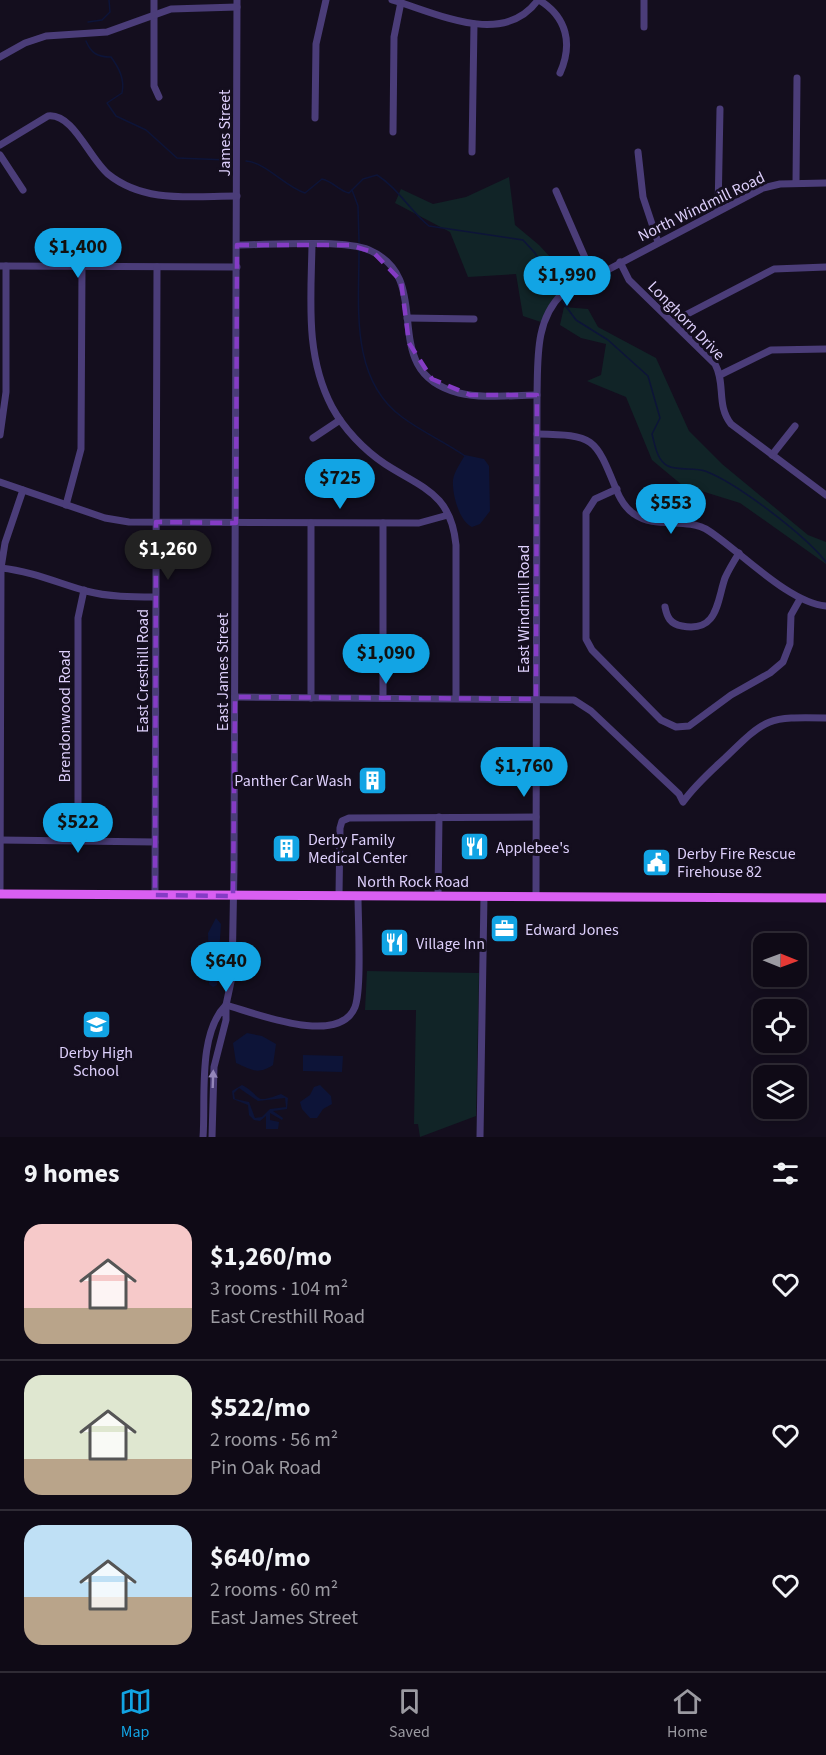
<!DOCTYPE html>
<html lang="en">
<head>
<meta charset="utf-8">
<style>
  :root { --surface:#0f0a16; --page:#18131f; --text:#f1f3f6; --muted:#9b9aa1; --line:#2f2b35; --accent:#12a4e4 }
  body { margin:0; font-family:"Source Sans 3",sans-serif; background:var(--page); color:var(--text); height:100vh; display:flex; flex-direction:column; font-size:22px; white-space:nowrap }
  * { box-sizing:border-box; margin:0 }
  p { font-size:20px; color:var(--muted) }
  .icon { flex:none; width:33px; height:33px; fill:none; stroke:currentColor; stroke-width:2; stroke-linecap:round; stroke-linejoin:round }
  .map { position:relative; height:1137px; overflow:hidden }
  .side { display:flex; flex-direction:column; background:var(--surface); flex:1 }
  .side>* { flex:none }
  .needle { width:39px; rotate:91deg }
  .controls { position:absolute; left:753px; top:933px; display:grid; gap:12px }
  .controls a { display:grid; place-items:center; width:54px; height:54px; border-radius:12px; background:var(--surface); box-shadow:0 3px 15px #0003,0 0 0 2px var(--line); font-size:30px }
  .price { position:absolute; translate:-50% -51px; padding:0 14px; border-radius:21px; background:var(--accent); color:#111; font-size:20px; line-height:39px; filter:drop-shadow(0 2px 3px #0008) }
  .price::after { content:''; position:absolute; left:50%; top:36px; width:18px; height:14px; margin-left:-9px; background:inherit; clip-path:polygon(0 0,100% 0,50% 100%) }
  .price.active { background:#222; color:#fff }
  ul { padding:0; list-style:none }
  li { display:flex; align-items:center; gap:18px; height:150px; padding:0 24px }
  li+li { border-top:2px solid var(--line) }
  li span { display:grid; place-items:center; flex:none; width:168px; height:120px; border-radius:18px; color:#555 }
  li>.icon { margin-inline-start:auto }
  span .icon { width:72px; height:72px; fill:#fffc; stroke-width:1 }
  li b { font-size:26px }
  h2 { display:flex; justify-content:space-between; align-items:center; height:72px; padding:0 24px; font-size:26px }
  .tab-bar { display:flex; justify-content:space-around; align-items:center; height:84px; border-top:2px solid var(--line); background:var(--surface); font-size:16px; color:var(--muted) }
  .tab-bar a { display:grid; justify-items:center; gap:3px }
  .tab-bar .active { color:var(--accent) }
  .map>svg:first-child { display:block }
</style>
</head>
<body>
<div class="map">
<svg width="826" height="1137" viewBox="0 0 826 1137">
  <rect width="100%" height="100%" fill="#140e1e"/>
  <g fill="#112427">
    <polygon points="509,177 515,225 539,245 576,285 562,294 544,323 523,316 516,274 468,277 450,232 395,203 401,189 433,204 466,197"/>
    <polygon points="564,307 588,309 598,327 656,358 689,431 722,464 808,535 826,542 826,564 740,503 682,485 652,460 626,397 587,381 601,375 606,344 581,338 560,325"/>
    <polygon points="367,971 479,973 476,1116 420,1137 418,1124 414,1124 416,1010 365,1010"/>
  </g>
  <g fill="#0d1438" fill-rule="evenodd">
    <path d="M 465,455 L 484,459 L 489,466 L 490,511 L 480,524 L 472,527 C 459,521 452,494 453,480 C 454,472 461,462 465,455 Z"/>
    <polygon points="216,918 221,924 217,985 213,987 209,984 208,933"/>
    <path d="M 247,1033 L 262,1036 L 276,1044 L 273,1065 C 258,1075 252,1070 236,1063 L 233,1043 Z"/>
    <polygon points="303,1055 343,1056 342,1072 303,1071"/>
    <path d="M 242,1085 C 263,1096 252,1105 281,1094 L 288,1098 L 287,1109 L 273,1111 L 283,1118 L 282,1120 L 270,1113 L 270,1120 L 279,1122 L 278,1129 L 266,1129 L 266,1116 L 260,1121 L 254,1120 L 249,1115 L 248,1105 L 233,1099 L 232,1091 ZM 239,1088 L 258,1101 L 285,1098 L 286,1107 L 270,1109 L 262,1117 L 255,1118 L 249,1102 L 235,1099 L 234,1093 Z"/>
    <polygon points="320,1085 331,1096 332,1104 323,1109 317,1118 310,1118 302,1109 300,1102 310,1095 314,1087"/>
  </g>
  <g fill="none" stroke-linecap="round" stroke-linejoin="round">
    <g stroke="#0d1438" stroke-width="1.5">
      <polyline points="88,22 102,20 110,12 109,0"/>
      <path d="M 86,41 C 91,53 97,57 111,57 C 119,68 125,79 122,93 L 107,103 L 116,116 L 146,130 L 177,158 L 228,160"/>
      <path d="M 246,161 C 267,163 284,186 305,193 L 322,179 C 334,182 338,190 349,193 L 363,179 L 377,175 C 398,188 410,211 429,226 L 523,240 L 535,253 L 557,292"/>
      <polyline points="352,190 358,206 359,242"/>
      <path d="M 359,251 C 359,307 350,379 402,417 C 422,432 445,442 465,456"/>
      <path d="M 562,301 L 576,320 L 608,340 L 648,376 L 660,418 L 652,434 C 655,445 657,461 668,466 C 678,471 694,467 705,471 C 737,483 805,535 826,562"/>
    </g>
    <g stroke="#4b3d79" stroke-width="7">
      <polyline points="154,0 154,86 159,97"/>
      <path d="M 237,0 L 234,867 L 232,977 L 226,1005 C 255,1013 339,1047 355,1007 C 362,989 358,919 358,896"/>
      <path d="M 392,0 C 437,13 503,48 538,0"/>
      <path d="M 539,0 C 567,17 573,44 560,73"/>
      <polyline points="644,27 644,0"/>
      <polyline points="0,57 25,43 46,36 107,32 171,9 237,7"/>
      <polyline points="315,118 316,44 326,0"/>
      <polyline points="393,132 394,37 401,2"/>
      <path d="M 0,145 L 48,116 C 73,113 89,158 108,174 C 145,204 193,196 237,196"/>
      <polyline points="472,152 474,24"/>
      <polyline points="638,152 643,197 658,242"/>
      <polyline points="0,155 23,190"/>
      <polyline points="796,183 797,78"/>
      <polyline points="556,191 593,276"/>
      <polyline points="718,211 720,109"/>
      <path d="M 237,245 C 268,245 344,239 369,250 C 439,280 373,371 459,393 C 483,399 512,395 537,395"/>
      <path d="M 312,245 C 311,300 305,356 332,407 C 344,429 364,450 385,464 C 422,488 451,493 456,545 L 456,698"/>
      <path d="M 620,262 L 629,280 L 715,364 C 726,384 716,405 731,424 L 826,495"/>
      <polyline points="0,266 237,267"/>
      <polyline points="407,318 474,319"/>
      <polyline points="672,322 774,269 826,267"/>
      <polyline points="720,375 771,350 826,349"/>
      <path d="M 537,434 C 594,435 595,437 616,489 C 620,499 625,508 634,514 C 656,530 686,516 709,531 C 741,552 789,603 826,606"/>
      <polyline points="0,435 6,392 6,266"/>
      <polyline points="313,438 340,420"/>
      <polyline points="772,455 795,426"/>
      <polyline points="0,482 105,518 129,522 419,523 448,515"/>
      <polyline points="617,489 595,499 586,513 586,639 592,650 661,720 676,727 689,726 731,695 770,673 783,662 790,644 791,615 800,599"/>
      <polyline points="66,505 81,449 82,266"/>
      <polyline points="311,523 311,698"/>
      <path d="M 1,568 C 31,571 58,583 86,591 C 109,597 132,597 155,597"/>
      <path d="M 665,607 C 667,617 670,624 682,626 C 718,633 717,601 725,578 C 729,569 734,561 739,553"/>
      <path d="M 235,697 L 574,700 L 591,711 L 679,794 L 683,802 C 695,785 710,772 725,758 C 767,717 767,717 826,718"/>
      <polyline points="383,698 383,523"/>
      <polyline points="0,840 155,842"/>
      <polyline points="78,842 78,618 84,590"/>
      <polyline points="0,894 1,568 5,543 23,490"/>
      <polyline points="155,895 157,267"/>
      <polyline points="339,895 340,828 342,821 349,818 536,817"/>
      <polyline points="438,896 439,817"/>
      <path d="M 536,896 L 537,395 C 538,359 535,320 562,294 L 763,188 L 780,184 L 826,183"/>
      <path d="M 203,1137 C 206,1100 197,1034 226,1005 L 226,1020 L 214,1067 L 212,1137"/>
      <polyline points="480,1137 484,896"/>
    </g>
    <polyline stroke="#d95ff2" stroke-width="9" points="0,894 826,898"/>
  </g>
  <defs><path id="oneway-solid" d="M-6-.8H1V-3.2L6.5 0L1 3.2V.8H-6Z" transform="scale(1.5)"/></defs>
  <use fill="#9486ba" href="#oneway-solid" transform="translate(213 1079) rotate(-88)"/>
  <path fill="none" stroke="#853cc5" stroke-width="4.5" stroke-dasharray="12 8" stroke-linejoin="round" d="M 237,245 L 350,245 L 373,252 L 401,281 L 409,343 L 432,379 L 470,395 L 537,395 L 536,699 L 235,697 L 233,896 L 155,895 L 156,522 L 236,523 Z"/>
  <defs>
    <symbol id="building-square" viewBox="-11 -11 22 22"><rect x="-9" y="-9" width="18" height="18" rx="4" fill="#12a4e4" stroke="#140e1e"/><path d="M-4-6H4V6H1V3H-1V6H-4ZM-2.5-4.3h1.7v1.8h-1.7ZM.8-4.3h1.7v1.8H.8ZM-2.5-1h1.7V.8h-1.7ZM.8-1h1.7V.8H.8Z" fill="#fff"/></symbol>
    <symbol id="restaurant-square" viewBox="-11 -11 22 22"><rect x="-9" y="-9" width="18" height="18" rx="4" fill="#12a4e4" stroke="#140e1e"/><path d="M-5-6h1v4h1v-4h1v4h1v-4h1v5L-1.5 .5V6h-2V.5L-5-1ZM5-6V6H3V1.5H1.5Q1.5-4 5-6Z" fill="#fff"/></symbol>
    <symbol id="civic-square" viewBox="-11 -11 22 22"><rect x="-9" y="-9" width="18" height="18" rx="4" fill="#12a4e4" stroke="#140e1e"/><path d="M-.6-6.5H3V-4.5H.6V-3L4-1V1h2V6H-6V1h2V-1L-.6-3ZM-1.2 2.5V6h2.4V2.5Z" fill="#fff"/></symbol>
    <symbol id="office-square" viewBox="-11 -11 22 22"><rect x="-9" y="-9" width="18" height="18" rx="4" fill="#12a4e4" stroke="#140e1e"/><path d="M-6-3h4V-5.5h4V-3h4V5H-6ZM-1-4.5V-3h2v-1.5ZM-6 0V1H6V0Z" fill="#fff"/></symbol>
    <symbol id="school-square" viewBox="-11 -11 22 22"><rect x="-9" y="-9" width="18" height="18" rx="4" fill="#12a4e4" stroke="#140e1e"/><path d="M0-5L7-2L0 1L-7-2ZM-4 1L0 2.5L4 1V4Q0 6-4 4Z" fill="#fff"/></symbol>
  </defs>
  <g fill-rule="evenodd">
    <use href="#building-square" x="356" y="764" width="33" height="33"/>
    <use href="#restaurant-square" x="458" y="830" width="33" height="33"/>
    <use href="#building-square" x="270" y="832" width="33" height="33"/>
    <use href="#civic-square" x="640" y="846" width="33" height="33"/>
    <use href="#office-square" x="488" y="912" width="33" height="33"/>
    <use href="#restaurant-square" x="378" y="926" width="33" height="33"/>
    <use href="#school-square" x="80" y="1008" width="33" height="33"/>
  </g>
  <g text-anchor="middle" stroke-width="6" stroke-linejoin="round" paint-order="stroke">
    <g font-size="16" fill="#ddcffb" stroke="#140e1e">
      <text transform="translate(224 133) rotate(-90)" y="6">James Street</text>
      <text transform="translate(701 206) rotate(-26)" y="6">North Windmill Road</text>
      <text transform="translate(687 320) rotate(46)" y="6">Longhorn Drive</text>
      <text transform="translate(523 609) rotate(-90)" y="6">East Windmill Road</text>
      <text transform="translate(142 671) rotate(-90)" y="6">East Cresthill Road</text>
      <text transform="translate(222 672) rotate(-90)" y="6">East James Street</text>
      <text transform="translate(64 716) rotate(-90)" y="6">Brendonwood Road</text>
      <text x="413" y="887">North Rock Road</text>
    </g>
    <g font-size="16" fill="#ddcffb" stroke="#140e1e" text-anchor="start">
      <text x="352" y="786" text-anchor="end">Panther Car Wash</text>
      <text x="308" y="845">Derby Family<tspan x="308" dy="18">Medical Center</tspan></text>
      <text x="496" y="853">Applebee's</text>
      <text x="677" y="859">Derby Fire Rescue<tspan x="677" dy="18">Firehouse 82</tspan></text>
      <text x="525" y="935">Edward Jones</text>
      <text x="416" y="949">Village Inn</text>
      <text x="96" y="1058" text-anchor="middle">Derby High<tspan x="96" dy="18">School</tspan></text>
    </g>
  </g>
</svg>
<div class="controls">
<a><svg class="needle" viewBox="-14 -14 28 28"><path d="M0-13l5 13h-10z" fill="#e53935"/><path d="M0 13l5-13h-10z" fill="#9b9aa1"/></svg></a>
<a><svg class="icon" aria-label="locate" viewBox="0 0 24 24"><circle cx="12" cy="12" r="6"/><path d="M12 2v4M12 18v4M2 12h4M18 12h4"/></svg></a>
<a><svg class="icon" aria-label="layers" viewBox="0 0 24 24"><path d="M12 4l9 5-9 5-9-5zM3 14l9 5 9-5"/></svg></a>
</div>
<b class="price" style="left:78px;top:279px">$1,400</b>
<b class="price" style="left:567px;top:307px">$1,990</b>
<b class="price" style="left:340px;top:510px">$725</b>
<b class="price" style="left:671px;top:535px">$553</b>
<b class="price active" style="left:168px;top:581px">$1,260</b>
<b class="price" style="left:386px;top:685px">$1,090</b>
<b class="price" style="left:524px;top:798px">$1,760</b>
<b class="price" style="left:78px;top:854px">$522</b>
<b class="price" style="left:226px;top:993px">$640</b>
</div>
<section class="side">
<h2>9 homes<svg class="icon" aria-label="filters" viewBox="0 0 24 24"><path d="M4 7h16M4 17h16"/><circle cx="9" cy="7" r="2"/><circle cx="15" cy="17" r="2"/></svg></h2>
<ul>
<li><span style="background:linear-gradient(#f6c9c9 70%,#b9a48a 0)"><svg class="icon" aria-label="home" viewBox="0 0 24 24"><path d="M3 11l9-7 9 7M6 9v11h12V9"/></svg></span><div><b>$1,260/mo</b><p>3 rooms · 104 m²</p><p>East Cresthill Road</p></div><svg class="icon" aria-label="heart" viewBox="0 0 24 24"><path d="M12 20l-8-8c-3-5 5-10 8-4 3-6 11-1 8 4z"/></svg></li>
<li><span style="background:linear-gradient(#dfe7d0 70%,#b9a48a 0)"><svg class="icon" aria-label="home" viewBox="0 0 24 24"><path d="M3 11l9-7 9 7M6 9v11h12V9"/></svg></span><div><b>$522/mo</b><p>2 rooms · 56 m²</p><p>Pin Oak Road</p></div><svg class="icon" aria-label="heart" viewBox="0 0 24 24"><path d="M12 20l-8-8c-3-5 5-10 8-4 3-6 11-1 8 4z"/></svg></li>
<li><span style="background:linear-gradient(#bfe0f5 60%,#b9a48a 0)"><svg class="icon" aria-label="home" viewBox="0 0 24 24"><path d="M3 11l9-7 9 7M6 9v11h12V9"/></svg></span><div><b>$640/mo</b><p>2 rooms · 60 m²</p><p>East James Street</p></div><svg class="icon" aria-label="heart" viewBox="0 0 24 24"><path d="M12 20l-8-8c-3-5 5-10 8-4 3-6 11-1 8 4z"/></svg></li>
</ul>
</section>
<nav class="tab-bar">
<a class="active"><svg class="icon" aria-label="map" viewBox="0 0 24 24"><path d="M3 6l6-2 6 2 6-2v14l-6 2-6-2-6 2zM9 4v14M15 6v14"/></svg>Map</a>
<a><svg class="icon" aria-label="saved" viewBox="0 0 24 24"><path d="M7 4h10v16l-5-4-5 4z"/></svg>Saved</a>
<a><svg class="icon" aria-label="home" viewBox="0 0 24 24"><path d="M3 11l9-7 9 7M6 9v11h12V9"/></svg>Home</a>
</nav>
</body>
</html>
